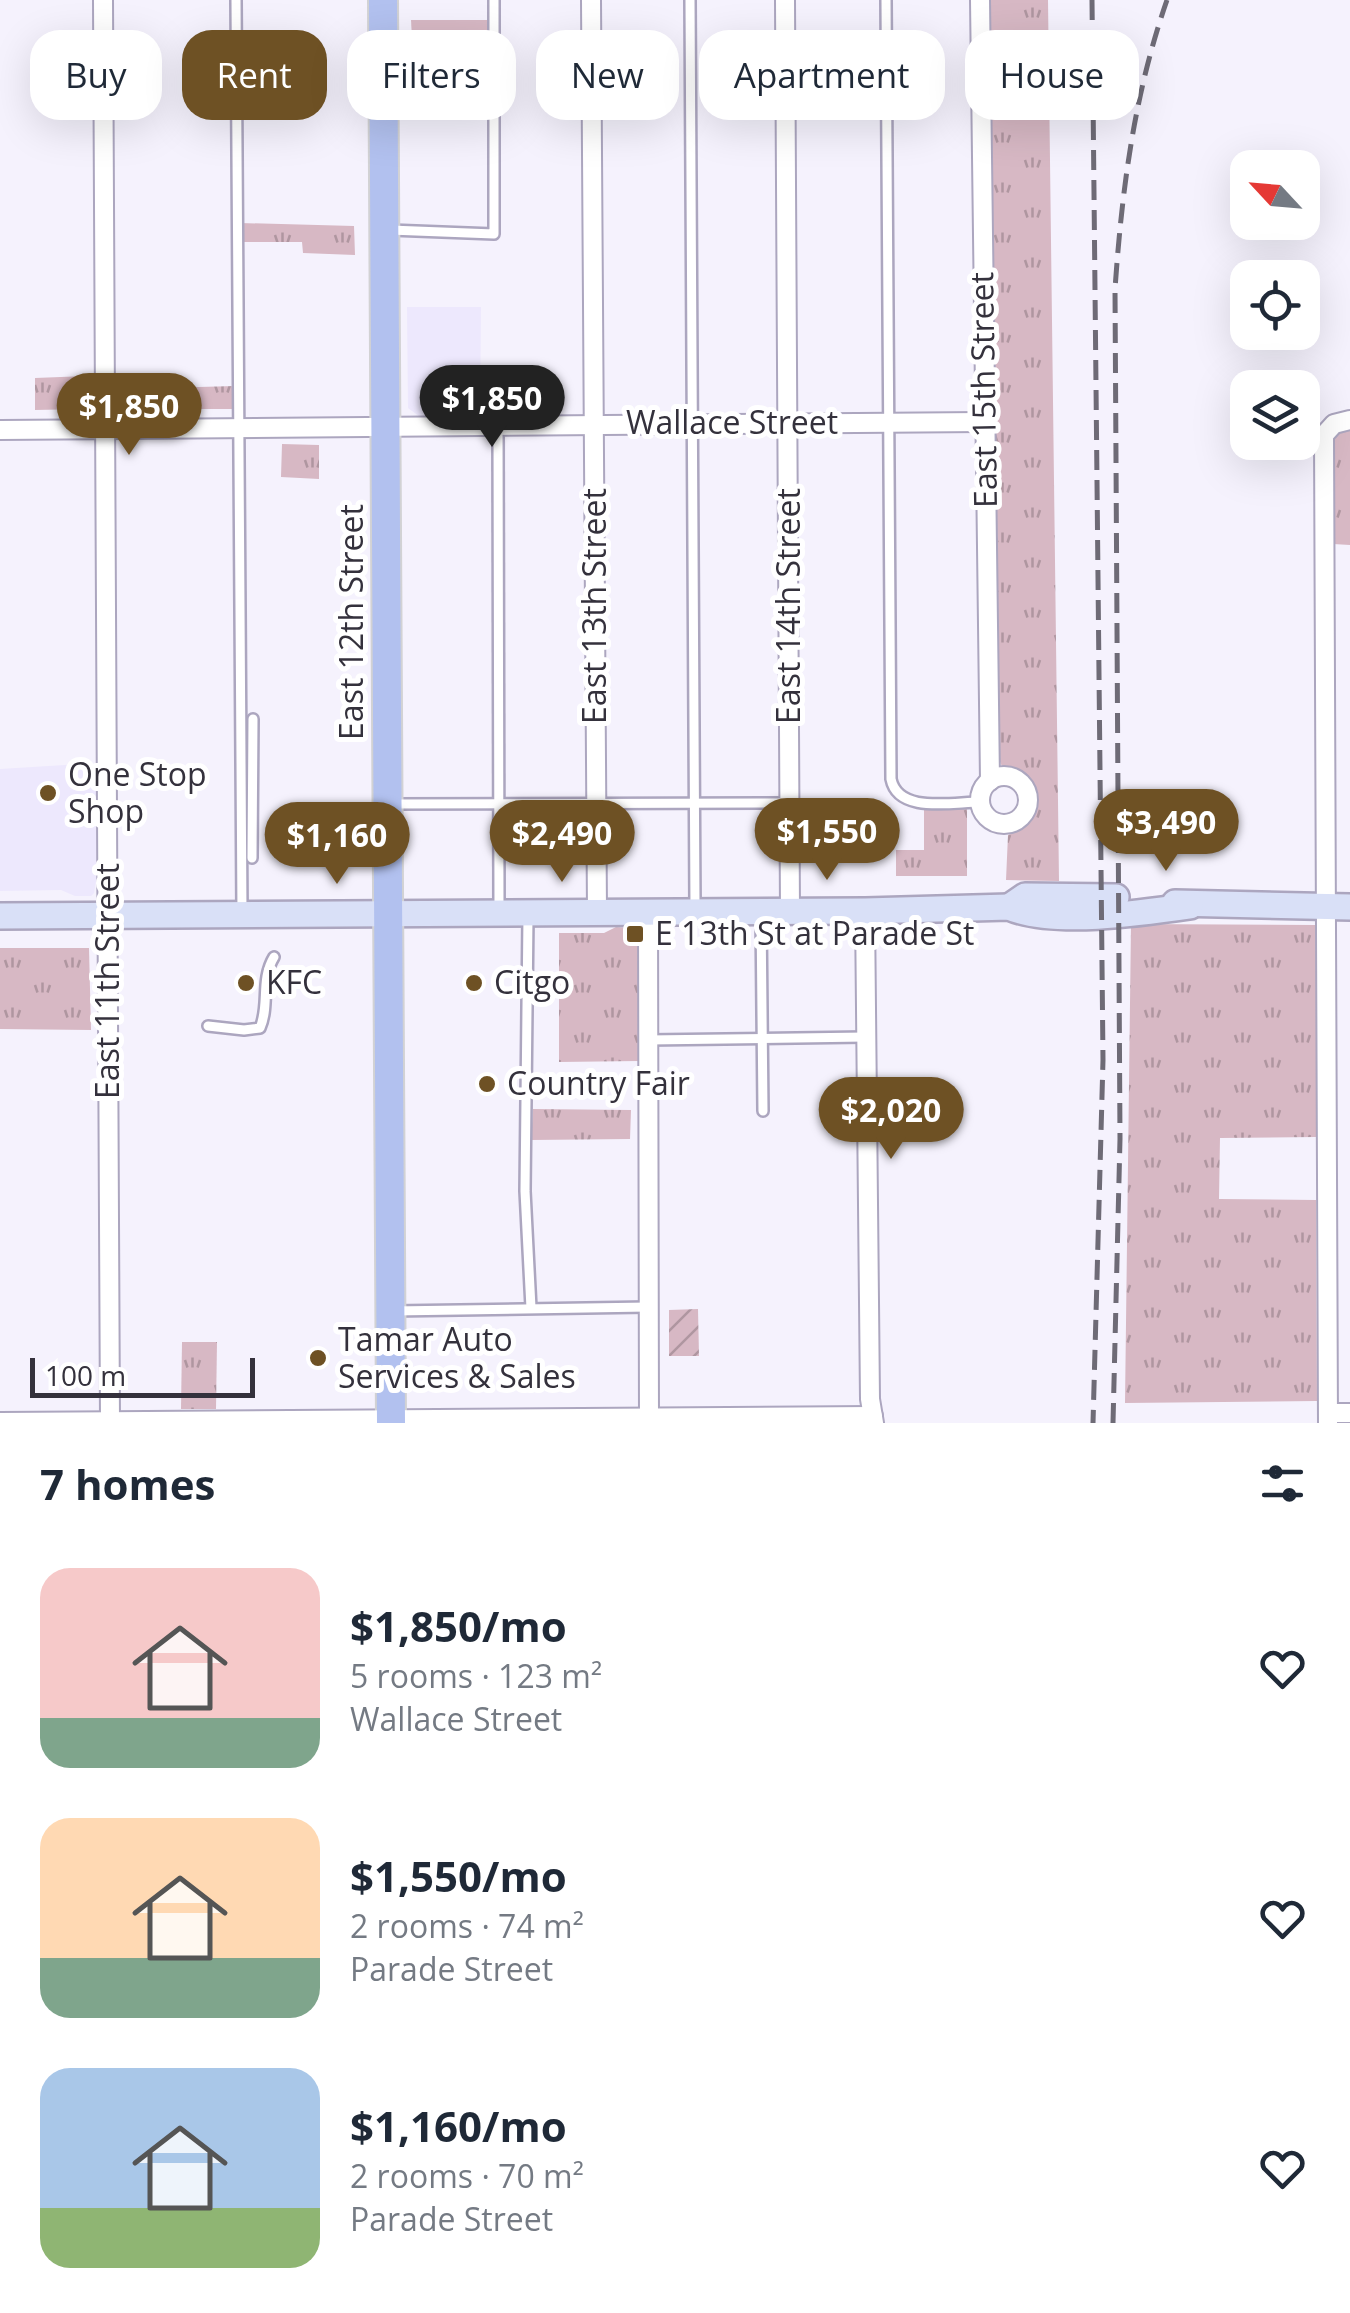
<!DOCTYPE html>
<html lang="en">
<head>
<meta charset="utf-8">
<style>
  :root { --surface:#fff; --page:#f6f6f7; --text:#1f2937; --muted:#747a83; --accent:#6e5124 }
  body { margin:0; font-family:"Open Sans",sans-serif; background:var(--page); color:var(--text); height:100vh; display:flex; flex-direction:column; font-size:38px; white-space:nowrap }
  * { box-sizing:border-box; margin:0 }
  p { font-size:32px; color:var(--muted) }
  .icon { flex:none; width:55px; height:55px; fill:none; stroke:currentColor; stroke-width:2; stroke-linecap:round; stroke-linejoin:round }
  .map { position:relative; height:1423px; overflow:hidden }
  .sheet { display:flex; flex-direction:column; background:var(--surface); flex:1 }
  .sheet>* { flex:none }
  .top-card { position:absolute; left:30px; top:30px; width:1290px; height:90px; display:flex; gap:20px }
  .needle { width:65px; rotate:296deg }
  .tools { position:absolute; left:1230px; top:150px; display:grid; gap:20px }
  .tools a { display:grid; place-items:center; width:90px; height:90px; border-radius:20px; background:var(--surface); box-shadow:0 10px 40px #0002; font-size:50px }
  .scale { position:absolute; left:30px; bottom:25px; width:225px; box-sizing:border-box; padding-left:10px; border:5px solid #34313c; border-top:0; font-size:28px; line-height:35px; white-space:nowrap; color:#34313c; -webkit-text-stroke:8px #fff; paint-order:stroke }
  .price { position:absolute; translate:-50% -85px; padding:0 22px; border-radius:35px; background:var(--accent); color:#fff; font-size:32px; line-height:65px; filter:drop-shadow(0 2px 5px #0008) }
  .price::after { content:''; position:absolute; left:50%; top:60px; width:30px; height:22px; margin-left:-15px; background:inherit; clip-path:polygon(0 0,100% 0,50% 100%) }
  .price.selected { background:#222; color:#fff }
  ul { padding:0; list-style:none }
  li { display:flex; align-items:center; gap:30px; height:250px; padding:0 40px }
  li span { display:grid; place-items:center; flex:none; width:280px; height:200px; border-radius:30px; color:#555 }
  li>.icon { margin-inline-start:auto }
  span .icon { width:120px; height:120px; fill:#fffc; stroke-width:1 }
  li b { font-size:42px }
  h2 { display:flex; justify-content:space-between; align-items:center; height:120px; padding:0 40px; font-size:42px }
  .chip { padding:0 35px; border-radius:30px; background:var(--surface); box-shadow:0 10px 40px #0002; font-size:35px; line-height:90px }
  .chip.selected { background:var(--accent); color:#fff }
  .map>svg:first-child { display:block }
</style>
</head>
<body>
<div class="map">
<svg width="1350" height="1423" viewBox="0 0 1350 1423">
  <defs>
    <pattern id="grass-tufts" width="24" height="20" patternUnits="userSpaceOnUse" patternTransform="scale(2.5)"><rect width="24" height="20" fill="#d7b8c4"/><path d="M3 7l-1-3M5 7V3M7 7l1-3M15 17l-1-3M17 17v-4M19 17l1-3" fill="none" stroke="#af96a0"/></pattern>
    <pattern id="garden-furrows" width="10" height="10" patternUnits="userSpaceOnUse" patternTransform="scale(2.5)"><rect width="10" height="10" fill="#d7b8c4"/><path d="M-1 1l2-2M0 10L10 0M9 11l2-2" fill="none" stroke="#af96a0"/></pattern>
  </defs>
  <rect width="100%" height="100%" fill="#f5f2fd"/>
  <g fill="#ede8fd">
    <polygon points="407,307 481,307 480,416 419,416 408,408"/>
    <polygon points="97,763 98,870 94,893 91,896 75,896 61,890 0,891 0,769"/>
  </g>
  <g fill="url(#grass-tufts)">
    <path d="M 990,0 L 1048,0 L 1059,881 L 1006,880 L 1008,835 C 1023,828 1031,823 1037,806 C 1032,784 1027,773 1003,769 L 996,752 Z"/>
    <polygon points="411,20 490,20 490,42 412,38"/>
    <polygon points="240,223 354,226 355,255 303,253 302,242 241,242"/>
    <polygon points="86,376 85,409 35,410 35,378"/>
    <polygon points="235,386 235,409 125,409 126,389"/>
    <polygon points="1350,430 1350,545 1333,544 1333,444 1337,434"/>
    <polygon points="282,444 319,445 319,479 281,477"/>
    <polygon points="967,805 967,876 896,876 896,850 924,850 924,806"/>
    <polygon points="1131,924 1316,925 1316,1137 1220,1138 1219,1199 1316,1200 1317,1401 1125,1403"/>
    <polygon points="616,927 632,928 638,934 639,1061 559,1062 559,933 604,933"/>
    <polygon points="0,948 89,948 91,1030 0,1029"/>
    <polygon points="533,1109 631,1110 630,1139 531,1140"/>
    <polygon points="182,1342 217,1342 216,1409 181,1409"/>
  </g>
  <polygon fill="url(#garden-furrows)" points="698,1309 699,1356 669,1356 669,1310"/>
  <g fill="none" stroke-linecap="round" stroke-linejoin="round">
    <defs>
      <g id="service">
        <polyline points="236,0 242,913"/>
        <polyline points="690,0 695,907"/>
        <path d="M 886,0 L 891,779 C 898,814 952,802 980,802"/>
        <polyline points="390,230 494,234 494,0"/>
        <polyline points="498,426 499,909"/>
        <polyline points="390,804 790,803"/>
        <polyline points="252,858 253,719"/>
        <polyline points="761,913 763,1111"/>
        <polyline points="528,916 525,1191 531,1308"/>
        <path d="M 208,1026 L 244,1030 L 260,1028 C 270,1005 260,980 274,957"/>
        <polyline points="648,1040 865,1037"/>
        <polyline points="393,1311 648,1307"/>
      </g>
      <g id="minor">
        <polyline points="103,0 110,1423"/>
        <polyline points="591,0 597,912"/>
        <polyline points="785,0 790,911"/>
        <polyline points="980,0 990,781"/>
        <polyline points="0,430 983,422"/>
        <circle cx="1004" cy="800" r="24"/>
        <polyline points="865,911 870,1399 874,1423"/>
        <polyline points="648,912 649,1423"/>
        <polyline points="1328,1413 1350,1413"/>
        <polyline points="0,1422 873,1416"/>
        <polyline points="1328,1423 1324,435 1334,424 1350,420"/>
      </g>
      <g id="secondary">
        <polyline points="1175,903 1350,907"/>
        <polyline points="1009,907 1025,896 1116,897"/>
        <path d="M 0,916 L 865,911 L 1009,907 C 1052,926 1142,913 1190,906"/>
      </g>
      <polyline id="primary" points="383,0 391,1423"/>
    </defs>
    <use href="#service" stroke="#aca6bf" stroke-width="14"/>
    <use href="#minor" stroke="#aca6bf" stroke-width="22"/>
    <use href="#secondary" stroke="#aca6bf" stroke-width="30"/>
    <use href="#primary" stroke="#d2d2d4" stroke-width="32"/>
    <use href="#service" stroke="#fff" stroke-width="9"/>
    <use href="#minor" stroke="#fff" stroke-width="18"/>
    <use href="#secondary" stroke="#d9e0f7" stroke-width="25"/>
    <use href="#primary" stroke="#b2c1ef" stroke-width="28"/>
    <g stroke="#6e6b76" stroke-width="5" stroke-dasharray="20 10" stroke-linecap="butt">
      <polyline points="1092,0 1103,1060 1093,1423"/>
      <path d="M 1113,1423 L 1120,1139 L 1115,289 C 1122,189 1134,95 1167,0"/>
    </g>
  </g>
  <g fill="#6e5124" stroke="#fff" stroke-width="4">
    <circle cx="48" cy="793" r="10"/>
    <rect x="625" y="924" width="20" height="20" rx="5"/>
    <circle cx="246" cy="983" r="10"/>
    <circle cx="474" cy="983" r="10"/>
    <circle cx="487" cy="1084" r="10"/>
    <circle cx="318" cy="1358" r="10"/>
  </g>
  <g text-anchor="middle" stroke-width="10" stroke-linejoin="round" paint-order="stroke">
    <g font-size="32" fill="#34313c" stroke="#fff">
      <text transform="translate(984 390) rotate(-91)" y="11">East 15th Street</text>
      <text x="732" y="434">Wallace Street</text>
      <text transform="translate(595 606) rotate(-90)" y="11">East 13th Street</text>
      <text transform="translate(789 606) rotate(-90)" y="11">East 14th Street</text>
      <text transform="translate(352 622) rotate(-90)" y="11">East 12th Street</text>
      <text transform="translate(108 981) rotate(-90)" y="11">East 11th Street</text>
    </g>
    <g font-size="32" fill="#34313c" stroke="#fff" text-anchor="start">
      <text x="68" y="786">One Stop<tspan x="68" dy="37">Shop</tspan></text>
      <text x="655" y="945">E 13th St at Parade St</text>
      <text x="266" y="994">KFC</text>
      <text x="494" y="994">Citgo</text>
      <text x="507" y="1095">Country Fair</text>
      <text x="338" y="1351">Tamar Auto<tspan x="338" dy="37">Services &amp; Sales</tspan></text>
    </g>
  </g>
</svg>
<div class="tools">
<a><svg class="needle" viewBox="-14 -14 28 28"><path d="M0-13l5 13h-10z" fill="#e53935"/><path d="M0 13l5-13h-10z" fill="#747a83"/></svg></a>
<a><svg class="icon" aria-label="locate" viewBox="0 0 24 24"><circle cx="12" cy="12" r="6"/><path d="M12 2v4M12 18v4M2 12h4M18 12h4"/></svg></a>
<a><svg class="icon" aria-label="layers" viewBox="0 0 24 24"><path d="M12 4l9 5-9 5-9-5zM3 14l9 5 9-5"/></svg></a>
</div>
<div class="scale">100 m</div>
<b class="price selected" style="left:492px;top:450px">$1,850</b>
<b class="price" style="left:129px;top:458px">$1,850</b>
<b class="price" style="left:1166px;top:874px">$3,490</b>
<b class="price" style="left:827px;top:883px">$1,550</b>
<b class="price" style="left:562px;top:885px">$2,490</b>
<b class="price" style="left:337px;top:887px">$1,160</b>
<b class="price" style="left:891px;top:1162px">$2,020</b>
<div class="top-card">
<a class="chip">Buy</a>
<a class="chip selected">Rent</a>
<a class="chip">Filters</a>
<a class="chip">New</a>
<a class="chip">Apartment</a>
<a class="chip">House</a>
</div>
</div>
<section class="sheet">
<h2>7 homes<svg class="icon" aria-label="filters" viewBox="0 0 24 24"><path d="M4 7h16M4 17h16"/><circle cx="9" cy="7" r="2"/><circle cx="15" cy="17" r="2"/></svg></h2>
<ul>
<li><span style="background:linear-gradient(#f6c9c9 75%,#7fa58c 0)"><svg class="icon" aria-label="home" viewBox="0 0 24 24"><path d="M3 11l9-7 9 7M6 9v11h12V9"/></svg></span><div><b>$1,850/mo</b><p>5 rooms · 123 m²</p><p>Wallace Street</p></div><svg class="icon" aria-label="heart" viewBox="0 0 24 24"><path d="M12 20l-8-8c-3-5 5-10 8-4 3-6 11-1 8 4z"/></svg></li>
<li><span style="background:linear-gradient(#ffd9b3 70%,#7fa58c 0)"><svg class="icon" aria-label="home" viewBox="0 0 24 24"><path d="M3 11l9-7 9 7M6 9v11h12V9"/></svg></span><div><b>$1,550/mo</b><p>2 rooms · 74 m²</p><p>Parade Street</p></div><svg class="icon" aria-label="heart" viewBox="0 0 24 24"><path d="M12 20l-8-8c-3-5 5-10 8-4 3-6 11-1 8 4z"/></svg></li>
<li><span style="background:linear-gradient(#a9c7e8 70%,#8fb573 0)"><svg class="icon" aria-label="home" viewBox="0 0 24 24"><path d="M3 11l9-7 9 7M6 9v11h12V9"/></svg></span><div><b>$1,160/mo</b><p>2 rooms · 70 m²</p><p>Parade Street</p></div><svg class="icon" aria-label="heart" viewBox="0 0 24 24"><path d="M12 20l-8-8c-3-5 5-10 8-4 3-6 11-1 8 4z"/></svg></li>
</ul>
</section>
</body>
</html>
